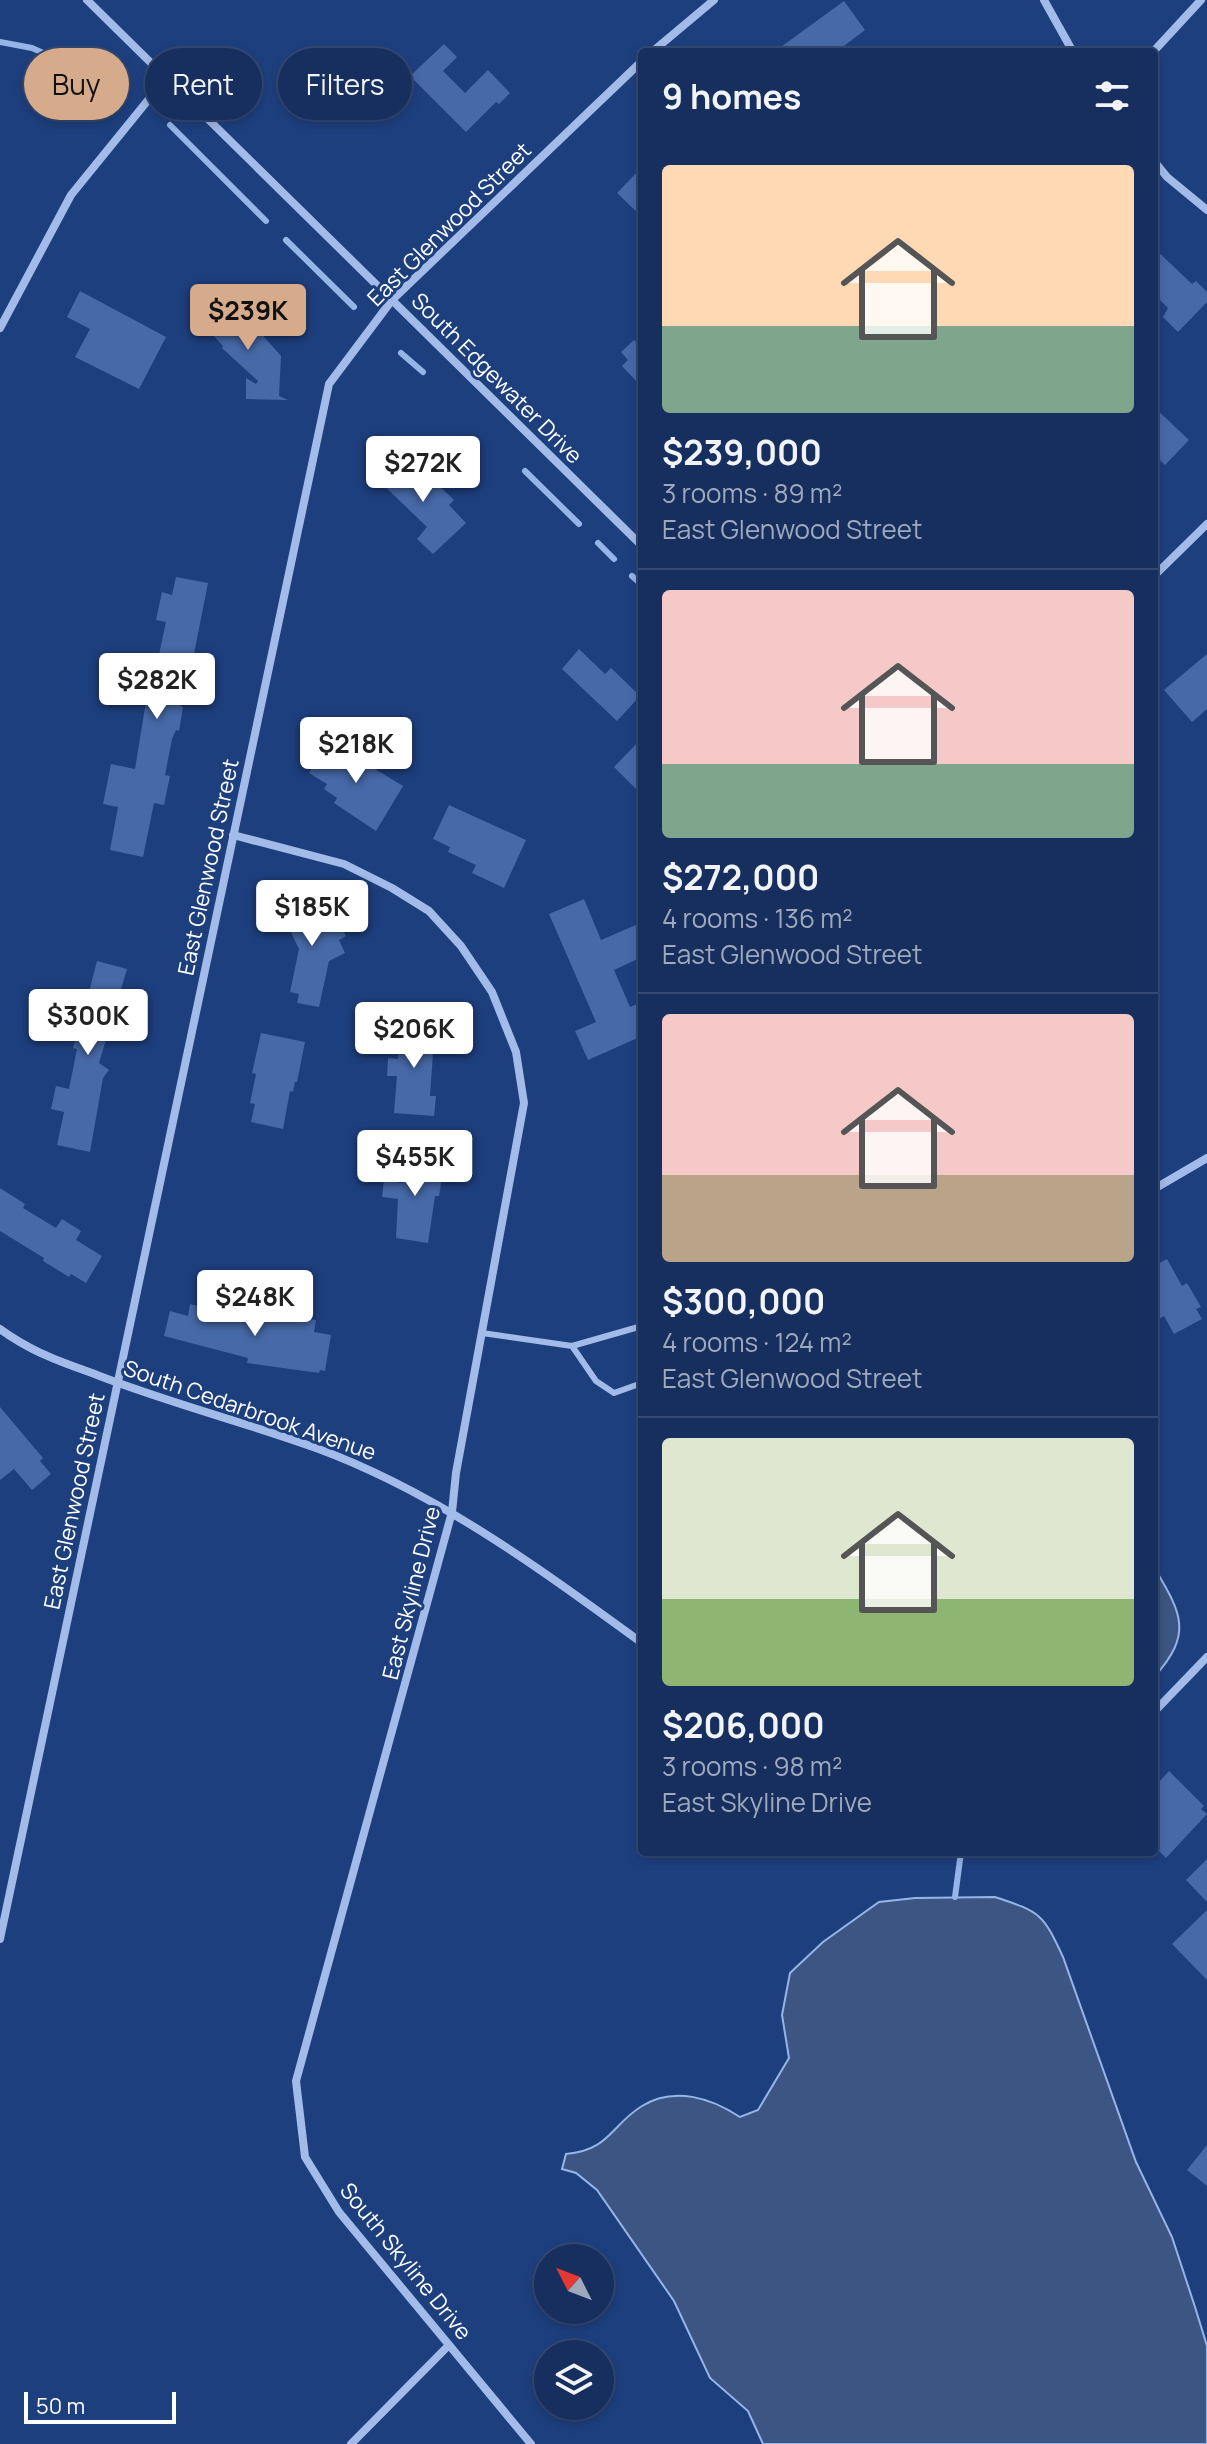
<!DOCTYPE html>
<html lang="en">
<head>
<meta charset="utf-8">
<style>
  :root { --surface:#162f5e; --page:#233b67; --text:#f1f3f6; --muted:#9ea9bc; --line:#354a73; --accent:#d6ab8b }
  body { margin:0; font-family:Manrope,sans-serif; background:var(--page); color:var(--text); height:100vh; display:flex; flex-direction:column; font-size:30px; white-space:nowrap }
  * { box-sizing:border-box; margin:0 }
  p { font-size:26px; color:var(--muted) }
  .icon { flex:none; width:44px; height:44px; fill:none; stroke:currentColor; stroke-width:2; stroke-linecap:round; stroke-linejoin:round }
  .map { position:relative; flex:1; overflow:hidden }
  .panel { position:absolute; left:638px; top:48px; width:520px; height:1808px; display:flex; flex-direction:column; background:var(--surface); border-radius:8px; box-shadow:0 4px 12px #0003,0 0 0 2px var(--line) }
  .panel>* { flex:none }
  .top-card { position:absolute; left:24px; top:48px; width:494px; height:72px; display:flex; gap:16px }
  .needle { width:52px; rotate:312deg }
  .tools { position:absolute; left:534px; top:2244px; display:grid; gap:16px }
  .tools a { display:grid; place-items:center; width:80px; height:80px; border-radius:50%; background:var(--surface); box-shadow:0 4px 12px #0003,0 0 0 2px var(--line); font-size:40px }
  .scale { position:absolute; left:24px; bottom:20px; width:152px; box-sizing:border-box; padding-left:8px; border:4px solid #fff; border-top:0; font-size:22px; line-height:28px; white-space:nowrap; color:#fff; -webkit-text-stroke:6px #1e3f7e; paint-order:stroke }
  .price { position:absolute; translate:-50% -68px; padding:0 18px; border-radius:8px; background:#fff; color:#222; font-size:26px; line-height:52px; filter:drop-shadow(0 2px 4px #0008) }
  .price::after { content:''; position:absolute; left:50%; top:48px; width:24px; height:18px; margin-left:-12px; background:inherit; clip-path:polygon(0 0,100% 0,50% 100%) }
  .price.selected { background:var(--accent); color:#111 }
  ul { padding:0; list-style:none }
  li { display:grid; align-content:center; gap:16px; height:424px; padding:0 24px }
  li+li { border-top:2px solid var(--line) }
  li span { display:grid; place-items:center; height:248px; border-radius:8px; color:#555 }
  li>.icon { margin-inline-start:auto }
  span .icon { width:144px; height:144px; fill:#fffc; stroke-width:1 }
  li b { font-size:34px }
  h2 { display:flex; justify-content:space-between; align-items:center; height:96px; padding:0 24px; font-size:34px }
  .pill { padding:0 28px; border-radius:36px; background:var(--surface); box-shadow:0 4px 12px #0003,0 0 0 2px var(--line); font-size:28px; line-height:72px }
  .pill.selected { background:var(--accent); color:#111 }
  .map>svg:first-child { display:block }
</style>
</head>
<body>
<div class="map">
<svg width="1207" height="2444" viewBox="0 0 1207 2444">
  <rect width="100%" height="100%" fill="#1e3f7e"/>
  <g fill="#3c5583" stroke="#95b5e9" stroke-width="2">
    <path d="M 1154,1567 C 1181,1613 1194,1633 1154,1677 Z"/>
    <path d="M 995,1897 C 1041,1912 1043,1914 1063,1957 L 1136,2162 L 1172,2237 L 1195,2307 L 1207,2346 L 1207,2444 L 763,2444 L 748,2411 L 710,2378 L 674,2301 L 597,2190 L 576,2173 L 562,2169 L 566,2154 C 610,2150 611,2125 642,2106 C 674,2086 711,2098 740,2117 L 758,2110 L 789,2058 L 782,2015 L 790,1973 L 823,1942 L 879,1902 L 915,1898 Z"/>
  </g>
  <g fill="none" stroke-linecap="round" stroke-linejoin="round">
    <g stroke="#95b5e9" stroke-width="6">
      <polyline points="0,42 32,48 50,56 122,97"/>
      <polyline points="170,125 266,221"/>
      <polyline points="286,240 354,307"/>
      <polyline points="401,353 423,372"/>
      <polyline points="525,471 579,524"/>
      <polyline points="598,543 614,559"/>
      <polyline points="632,576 642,585"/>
      <polyline points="955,1897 961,1852"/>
    </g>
  </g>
  <g fill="#4769a8">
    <polygon points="844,1 865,30 836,52 774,52"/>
    <polygon points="444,44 457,57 443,71 465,93 488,70 510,93 499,104 496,102 466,132 410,76"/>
    <polygon points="642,167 642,217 617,193"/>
    <polygon points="1154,248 1192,284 1196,281 1207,292 1207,302 1178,332 1163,317 1168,308 1154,294"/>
    <polygon points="80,291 166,337 139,389 75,357 90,329 67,317"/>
    <polygon points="227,301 241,316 243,313 281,356 279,396 288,400 246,399 246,378 256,384 258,381 222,348 223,346 203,324"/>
    <polygon points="634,340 642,347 642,387 622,366 628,360 621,352"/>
    <polygon points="1154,407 1189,440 1165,465 1154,455"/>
    <polygon points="393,457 415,478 418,475 424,481 429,476 454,500 449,505 466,523 433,554 417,539 427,527 375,477"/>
    <polygon points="176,577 208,583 192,664 188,663 182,694 181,707 183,707 179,731 176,730 172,739 165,775 170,776 164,805 154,803 143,857 110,850 118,807 103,804 111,764 135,769 147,695 150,696 166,622 156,620 162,592 172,595"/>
    <polygon points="579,649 605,674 611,668 640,696 617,721 562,669"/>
    <polygon points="1207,654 1207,709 1192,722 1164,690"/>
    <polygon points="642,738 642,795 614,767"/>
    <polygon points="329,741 403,786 376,831 334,803 337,798 324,789 327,784 309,773"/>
    <polygon points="449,805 526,840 504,888 472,873 476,865 448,852 450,847 433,839"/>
    <polygon points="307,890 324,928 338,921 346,936 339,940 345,953 329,961 319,1007 297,1003 299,994 290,992 299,949 289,928 293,926 281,903"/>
    <polygon points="584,899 601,940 636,925 642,939 642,957 614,970 630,1007 642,1002 642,1036 588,1060 575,1031 596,1022 549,914"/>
    <polygon points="97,961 127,969 99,1063 109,1070 103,1078 90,1152 57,1145 64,1112 51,1109 56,1086 69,1089 77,1049 73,1048 81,1019 70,1016 78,989 89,992"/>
    <polygon points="400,1023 435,1025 430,1096 436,1096 434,1116 394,1113 397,1076 387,1076 388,1058 398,1059"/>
    <polygon points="261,1033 305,1042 297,1082 295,1082 293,1092 290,1091 283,1129 251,1122 255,1104 250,1103 256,1074 252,1073"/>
    <polygon points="405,1158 444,1164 439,1196 435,1196 428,1243 396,1238 398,1199 382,1197 384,1180 401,1183"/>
    <polygon points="0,1188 25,1204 23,1208 56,1228 62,1219 81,1231 76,1240 102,1256 86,1283 71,1274 69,1277 43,1261 44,1258 0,1231"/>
    <polygon points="1167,1259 1182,1286 1187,1283 1201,1307 1196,1309 1202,1319 1174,1334 1164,1316 1154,1322 1154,1266"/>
    <polygon points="190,1304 254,1320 255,1316 275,1320 276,1314 316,1320 314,1332 331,1335 325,1371 320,1370 319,1373 247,1363 248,1358 164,1336 170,1311 188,1316"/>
    <polygon points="0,1407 43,1458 40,1461 51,1474 32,1490 14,1469 0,1480"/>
    <polygon points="1169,1771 1204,1806 1201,1809 1207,1814 1166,1858 1154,1846 1154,1787"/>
    <polygon points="1207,1859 1207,1902 1186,1880"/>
    <polygon points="1207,1910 1207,1980 1172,1944"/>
    <polygon points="1207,2145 1207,2186 1187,2170"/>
  </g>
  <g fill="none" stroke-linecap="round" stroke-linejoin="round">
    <g stroke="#a2bbe8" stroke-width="6">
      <polyline points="482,1333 572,1346 642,1326"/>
      <polyline points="572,1346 596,1381 614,1393 642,1383"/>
    </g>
    <g stroke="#a2bbe8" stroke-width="8">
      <polyline points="87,0 642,546"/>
      <polyline points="1044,0 1073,52"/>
      <polyline points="652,52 714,0"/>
      <polyline points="1153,52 1201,0"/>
      <polyline points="1154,161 1167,177 1207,210"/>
      <polyline points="0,328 71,195 166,78"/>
      <polyline points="1154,576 1207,524"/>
      <polyline points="233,835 344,864 392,888 429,911 461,946 492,992 516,1052 524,1103 456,1473 452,1512 296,2081 305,2157 339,2212 531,2444"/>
      <polyline points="1154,1189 1207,1158"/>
      <path d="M 0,1329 C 33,1353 60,1361 97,1375 C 169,1403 244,1422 316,1448 C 436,1492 539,1568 642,1643"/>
      <polyline points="1154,1712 1207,1657"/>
      <polyline points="0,1939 329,384 392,300 642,61"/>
      <polyline points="351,2444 449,2345"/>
    </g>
  </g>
  <g text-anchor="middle" stroke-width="6" stroke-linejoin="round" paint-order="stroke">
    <g font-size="22" fill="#fff" stroke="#1e3f7e">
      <text transform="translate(449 224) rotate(-45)" y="8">East Glenwood Street</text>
      <text transform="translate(497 378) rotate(45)" y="8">South Edgewater Drive</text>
      <text transform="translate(208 867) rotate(-78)" y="8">East Glenwood Street</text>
      <text transform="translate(250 1410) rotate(19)" y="8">South Cedarbrook Avenue</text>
      <text transform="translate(74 1501) rotate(-78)" y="8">East Glenwood Street</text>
      <text transform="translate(411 1593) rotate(-76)" y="8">East Skyline Drive</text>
      <text transform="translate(406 2261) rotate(51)" y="8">South Skyline Drive</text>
    </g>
  </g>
</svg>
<div class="tools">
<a><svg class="needle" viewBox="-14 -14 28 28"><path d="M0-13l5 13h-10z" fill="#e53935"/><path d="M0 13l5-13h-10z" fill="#9ea9bc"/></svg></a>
<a><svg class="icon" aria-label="layers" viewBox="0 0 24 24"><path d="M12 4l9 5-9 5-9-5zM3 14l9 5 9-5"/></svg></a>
</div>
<div class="scale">50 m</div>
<b class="price selected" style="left:248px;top:352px">$239K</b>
<b class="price" style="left:423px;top:504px">$272K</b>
<b class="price" style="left:157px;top:721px">$282K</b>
<b class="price" style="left:356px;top:785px">$218K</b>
<b class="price" style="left:312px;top:948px">$185K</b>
<b class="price" style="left:88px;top:1057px">$300K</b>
<b class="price" style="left:414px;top:1070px">$206K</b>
<b class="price" style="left:415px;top:1198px">$455K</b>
<b class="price" style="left:255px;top:1338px">$248K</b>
<div class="top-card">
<a class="pill selected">Buy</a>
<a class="pill">Rent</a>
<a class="pill">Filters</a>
</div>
<section class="panel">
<h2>9 homes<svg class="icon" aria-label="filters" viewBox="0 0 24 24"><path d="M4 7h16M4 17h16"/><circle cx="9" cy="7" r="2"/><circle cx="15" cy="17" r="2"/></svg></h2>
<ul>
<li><span style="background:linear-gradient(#ffd9b3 65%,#7fa58c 0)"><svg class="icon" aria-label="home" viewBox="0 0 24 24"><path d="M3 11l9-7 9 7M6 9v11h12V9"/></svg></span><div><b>$239,000</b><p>3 rooms · 89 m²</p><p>East Glenwood Street</p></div></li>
<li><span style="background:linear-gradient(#f6c9c9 70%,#7fa58c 0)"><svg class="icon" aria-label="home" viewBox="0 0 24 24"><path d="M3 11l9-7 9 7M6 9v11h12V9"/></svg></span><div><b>$272,000</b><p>4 rooms · 136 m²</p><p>East Glenwood Street</p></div></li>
<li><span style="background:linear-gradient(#f6c9c9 65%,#b9a48a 0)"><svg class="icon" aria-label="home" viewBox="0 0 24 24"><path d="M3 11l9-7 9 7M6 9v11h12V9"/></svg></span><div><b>$300,000</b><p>4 rooms · 124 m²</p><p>East Glenwood Street</p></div></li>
<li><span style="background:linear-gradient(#dfe7d0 65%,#8fb573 0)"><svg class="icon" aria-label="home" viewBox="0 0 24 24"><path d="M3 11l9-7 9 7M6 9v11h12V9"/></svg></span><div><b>$206,000</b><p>3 rooms · 98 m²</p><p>East Skyline Drive</p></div></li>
</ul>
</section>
</div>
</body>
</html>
